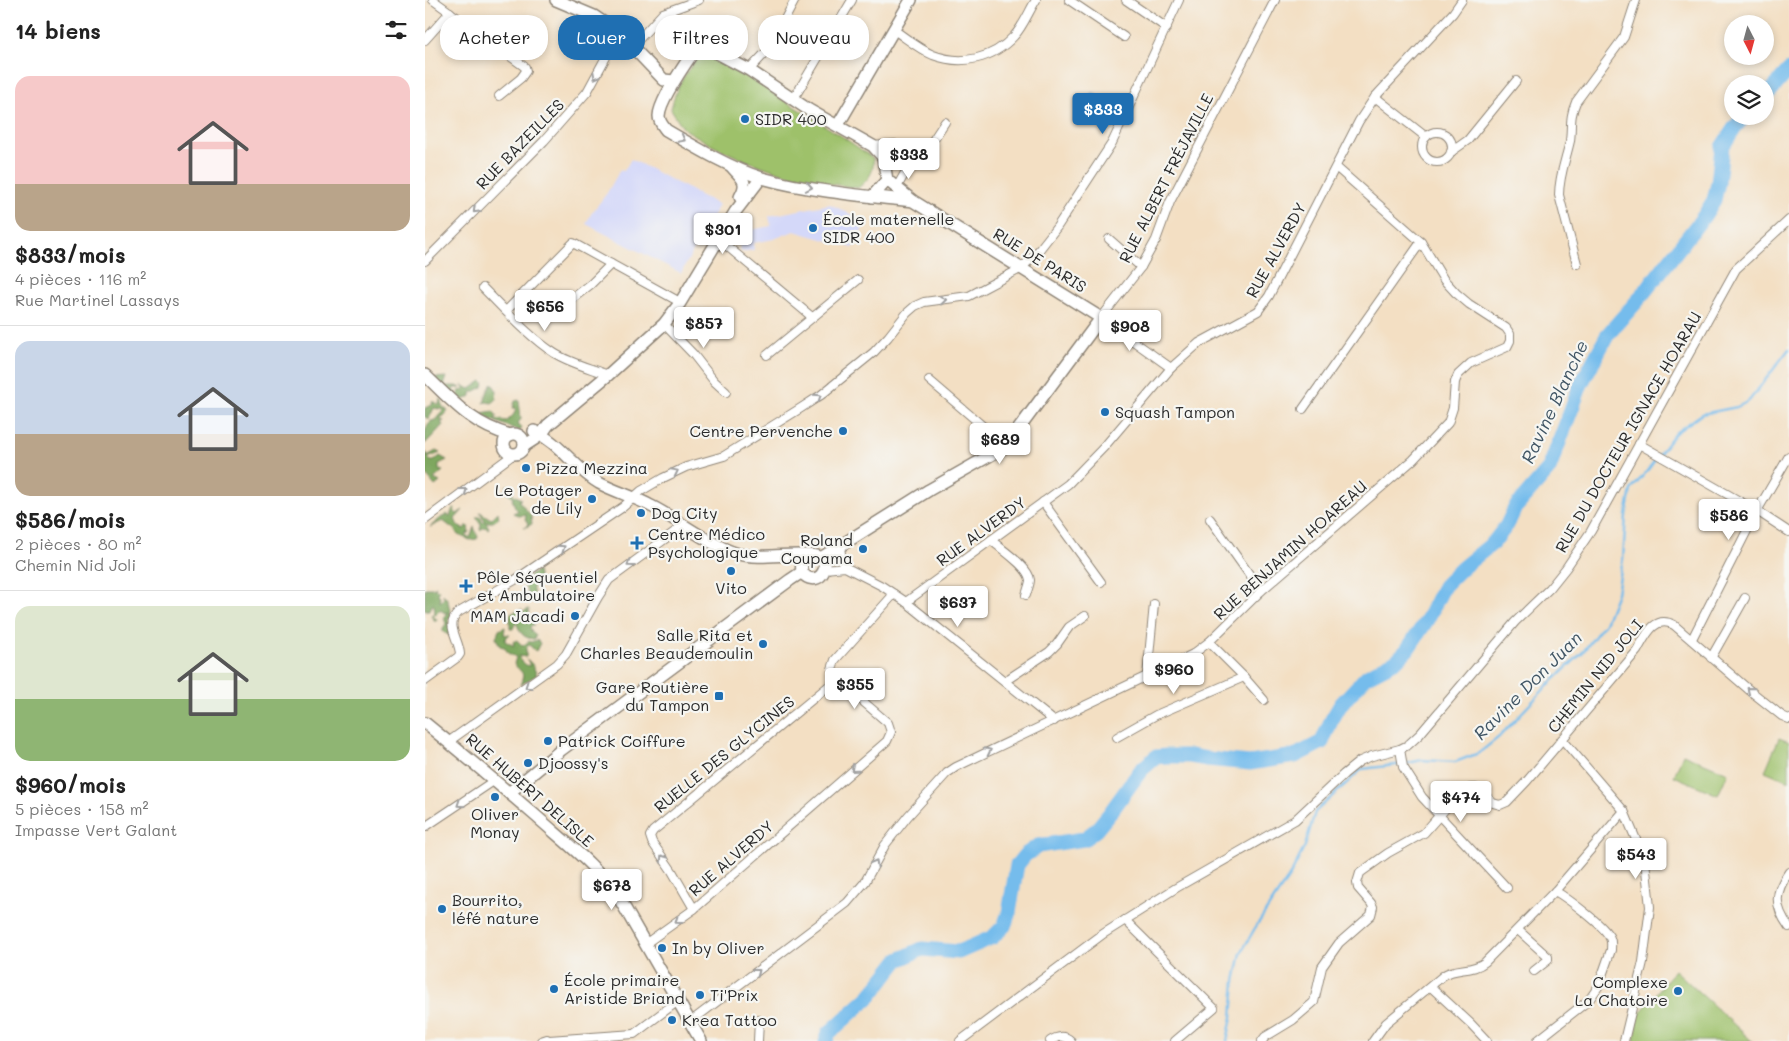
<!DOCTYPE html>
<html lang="fr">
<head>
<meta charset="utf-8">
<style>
  :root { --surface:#fff; --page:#f2f2f2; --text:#222; --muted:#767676; --line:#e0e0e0; --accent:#1f6fb2 }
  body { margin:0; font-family:Mali,sans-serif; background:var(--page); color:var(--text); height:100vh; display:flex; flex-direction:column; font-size:19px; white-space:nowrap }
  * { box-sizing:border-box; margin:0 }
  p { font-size:16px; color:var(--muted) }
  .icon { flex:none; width:28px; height:28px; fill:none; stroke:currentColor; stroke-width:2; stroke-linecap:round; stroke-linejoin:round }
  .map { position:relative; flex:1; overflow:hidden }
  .details { display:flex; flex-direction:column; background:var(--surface); width:425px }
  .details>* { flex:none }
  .guide { position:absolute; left:15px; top:15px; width:475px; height:45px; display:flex; gap:10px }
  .needle { width:32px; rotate:174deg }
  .controls { position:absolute; left:1299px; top:15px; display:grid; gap:10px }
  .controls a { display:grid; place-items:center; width:50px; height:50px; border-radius:50%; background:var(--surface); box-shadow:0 2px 8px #0003; font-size:25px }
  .price { position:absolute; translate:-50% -42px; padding:0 11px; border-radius:5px; background:#fff; color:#222; font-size:16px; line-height:32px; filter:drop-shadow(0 1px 2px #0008) }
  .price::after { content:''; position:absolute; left:50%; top:30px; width:15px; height:11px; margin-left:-8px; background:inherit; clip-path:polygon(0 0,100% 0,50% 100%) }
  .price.active { background:var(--accent); color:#fff }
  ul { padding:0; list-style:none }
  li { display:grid; align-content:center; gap:10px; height:265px; padding:0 15px }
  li+li { border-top:1px solid var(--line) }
  li span { display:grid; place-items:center; height:155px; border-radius:15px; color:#555 }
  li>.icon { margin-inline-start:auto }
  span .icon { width:90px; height:90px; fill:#fffc; stroke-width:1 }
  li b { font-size:21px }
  h2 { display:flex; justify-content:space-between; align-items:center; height:60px; padding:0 15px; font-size:21px }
  .tag { padding:0 18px; border-radius:20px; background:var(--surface); box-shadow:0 2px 8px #0003; font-size:18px; line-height:45px }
  .tag.active { background:var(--accent); color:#fff }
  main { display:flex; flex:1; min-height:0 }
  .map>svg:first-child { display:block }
</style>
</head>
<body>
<main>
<section class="details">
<h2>14 biens<svg class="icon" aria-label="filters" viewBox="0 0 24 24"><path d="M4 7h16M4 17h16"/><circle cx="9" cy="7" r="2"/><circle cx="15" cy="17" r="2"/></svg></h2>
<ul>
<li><span style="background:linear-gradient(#f6c9c9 70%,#b9a48a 0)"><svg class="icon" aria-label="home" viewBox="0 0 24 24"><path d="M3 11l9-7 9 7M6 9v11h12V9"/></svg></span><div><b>$833/mois</b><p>4 pièces · 116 m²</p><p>Rue Martinel Lassays</p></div></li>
<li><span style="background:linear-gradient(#c9d6e8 60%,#b9a48a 0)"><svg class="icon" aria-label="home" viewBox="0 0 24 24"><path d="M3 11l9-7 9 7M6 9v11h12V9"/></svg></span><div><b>$586/mois</b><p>2 pièces · 80 m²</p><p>Chemin Nid Joli</p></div></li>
<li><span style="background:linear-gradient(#dfe7d0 60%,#8fb573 0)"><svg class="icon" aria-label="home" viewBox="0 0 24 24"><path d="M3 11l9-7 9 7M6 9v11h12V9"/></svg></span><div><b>$960/mois</b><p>5 pièces · 158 m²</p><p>Impasse Vert Galant</p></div></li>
</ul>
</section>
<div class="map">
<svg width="1364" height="1041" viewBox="0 0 1364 1041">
  <rect width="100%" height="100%" fill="#f6f6f2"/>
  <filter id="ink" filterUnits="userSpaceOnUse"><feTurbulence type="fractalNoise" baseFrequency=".02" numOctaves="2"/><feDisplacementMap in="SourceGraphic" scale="10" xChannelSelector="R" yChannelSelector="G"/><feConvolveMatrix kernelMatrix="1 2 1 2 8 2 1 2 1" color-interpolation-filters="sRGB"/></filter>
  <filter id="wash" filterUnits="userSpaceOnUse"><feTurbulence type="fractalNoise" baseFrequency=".0096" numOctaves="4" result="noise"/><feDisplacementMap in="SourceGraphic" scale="20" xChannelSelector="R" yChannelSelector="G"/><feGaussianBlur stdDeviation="1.12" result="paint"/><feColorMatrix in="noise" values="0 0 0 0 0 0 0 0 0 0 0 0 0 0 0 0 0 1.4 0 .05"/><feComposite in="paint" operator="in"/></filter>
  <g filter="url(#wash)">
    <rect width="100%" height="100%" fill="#f3dfc3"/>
    <g fill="#d4d8f9">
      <polygon points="206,159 294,205 256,273 161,224 166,214 182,193 195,170 199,171"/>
      <polygon points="405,204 441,222 428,248 369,231 349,239 328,243 329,250 316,252 312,233 346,226 344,216"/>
    </g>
    <g fill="#9ec16a" stroke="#64764a">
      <path d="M 272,59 L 291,59 L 312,68 L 330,82 L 418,137 L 448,158 C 450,172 443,180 433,188 L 374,179 L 319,160 L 288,146 L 258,128 L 246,109 C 250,89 259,74 272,59 Z"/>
      <polygon points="1354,738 1364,742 1364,781 1340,771"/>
      <polygon points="1258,754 1303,773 1293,795 1249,776"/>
      <polygon points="1250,970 1327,1041 1209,1041 1215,1013"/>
    </g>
    <g fill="#7ea75e" stroke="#546944">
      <polygon points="22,377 19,386 32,386 36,388 29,388 28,391 31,393 28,393 33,397 34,391 40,390 37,385 45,389 57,381 59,383 58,387 46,393 46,396 39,400 35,399 33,400 8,378"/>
      <polygon points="67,383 72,391 71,400 67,403 61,402 59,403 62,393"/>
      <path d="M 15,399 L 17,400 L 17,406 L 23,411 L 19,416 L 15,418 L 19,421 L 16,422 L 18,425 L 0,444 C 0,434 0,421 10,420 L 19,410 L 9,408 L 4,419 L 0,417 L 0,408 L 8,404 L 7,401 L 14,405 Z"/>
      <polygon points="94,400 96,419 93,423 97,428 95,431 56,416 59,414 57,413 68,411 72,416 70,419 82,421 89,414 91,408 88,408 90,401"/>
      <polygon points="11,451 15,453 3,458 6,461 9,461 15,456 22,460 14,464 14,470 18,471 9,479 15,482 10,486 1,475 0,453 2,453 2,456"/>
      <polygon points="83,485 87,488 88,493 86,493 96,499 94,501 106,516 107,524 99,528 103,524 100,519 101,517 100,514 95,516 88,513 93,511 90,507 87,499 89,498 79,490 85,489 81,486"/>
      <polygon points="28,508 30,508 29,512 32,514 38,510 30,519 33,526 39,529 41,526 43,526 44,532 41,535 45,538 49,527 53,537 52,539 45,540 33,535 30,530 18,521 5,527 17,517 21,516 21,514 25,516"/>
      <polygon points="55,512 66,519 73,512 74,518 68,522 61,522 64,528 63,529 60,527 55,530 56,524 51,517 56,517 57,522 60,521"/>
      <path d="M 112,571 L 114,580 C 106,587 107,588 110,598 L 105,600 L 99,584 L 104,583 L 106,579 L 104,579 L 104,576 Z"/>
      <path d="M 11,586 L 10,589 L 14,590 L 13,595 L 15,596 L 15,602 L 19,598 L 18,594 C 26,601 22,607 28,618 L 23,618 L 26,636 L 18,632 L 18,628 L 21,624 L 19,618 L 23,612 L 20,613 L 15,610 L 8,617 L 12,619 L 11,621 L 8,619 L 6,615 L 10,613 L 9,605 L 7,605 L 4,610 L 0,610 L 0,588 L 8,588 Z"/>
      <path d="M 97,609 L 95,611 L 97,612 L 104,609 L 103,617 L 109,625 L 107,625 L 105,627 L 107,632 L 111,635 L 109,639 C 97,638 95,632 91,622 L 88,629 L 85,629 L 85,614 Z"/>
      <path d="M 80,627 L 79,635 L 85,634 L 80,639 L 80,641 L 89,646 L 88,642 L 92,640 L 98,646 L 104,641 L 106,642 L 112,640 L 115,643 L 111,651 L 104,645 L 101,648 L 101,657 L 94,656 L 94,658 L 101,665 L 105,666 L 102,659 L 107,664 L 112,675 L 95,685 C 101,671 96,673 89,664 L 91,657 L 84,654 L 79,647 L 75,646 L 71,638 L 74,630 Z"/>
    </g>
    <polygon fill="#75bcec" stroke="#50748c" points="667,93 670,93 673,98 668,106 662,106 663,98"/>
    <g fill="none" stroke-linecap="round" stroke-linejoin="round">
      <polyline stroke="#75bcec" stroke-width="2.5" points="802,1041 807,1017 810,981 816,953 830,928 866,874 880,846 890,812 937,769 979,764 997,760 1030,762 1054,753 1074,737 1122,686 1157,653 1180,623 1192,593 1198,559 1201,515 1206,490 1222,471 1250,433 1277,414 1312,407 1324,401 1364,349"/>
      <g stroke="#75bcec" stroke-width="15">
        <polyline points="1340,97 1364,70"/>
        <polyline points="401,1041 404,1033 445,996 473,960 497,949 534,952 568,937 579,926 584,913 592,865 600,855 613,846 659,839 671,830 685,813 716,770 731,757 742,756 765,756 782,759 825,763 870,756 897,742 906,721 916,704 942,676 971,661 982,650 1002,620 1019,586 1037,568 1068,543 1082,525 1090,508 1124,469 1156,384 1183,334 1214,299 1279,216 1289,200 1293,183 1297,147 1310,127 1320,116"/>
      </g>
    </g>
  </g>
  <g filter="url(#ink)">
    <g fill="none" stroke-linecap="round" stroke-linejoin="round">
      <defs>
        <g id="street">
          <polyline points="8,0 100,67 101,71 96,78 74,96"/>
          <polyline points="644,0 699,37"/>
          <polyline points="701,0 742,28"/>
          <path d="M 469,30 C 481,38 494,49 508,55 C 537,66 568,59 589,36 C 598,27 604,11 611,0"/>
          <polyline points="0,40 25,12"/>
          <polyline points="207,47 238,13 274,0"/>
          <polyline points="324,70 344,49 370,0"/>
          <polyline points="950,97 1001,137"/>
          <polyline points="368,100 427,0"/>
          <circle cx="1012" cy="147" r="15"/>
          <polyline points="448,146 469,144 489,151 490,155 472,187"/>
          <polyline points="489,151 501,151 520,122"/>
          <polyline points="1026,152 1043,140 1091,81"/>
          <polyline points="291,237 387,317"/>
          <polyline points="684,239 716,267"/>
          <polyline points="0,261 119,141 162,92 194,33"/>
          <path d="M 1152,264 L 1134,195 C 1134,176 1141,159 1145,141 C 1147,126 1144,118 1151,102 L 1199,37 L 1211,0"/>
          <path d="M 58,288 C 80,310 104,337 129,353 C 145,363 165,368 183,375"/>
          <polyline points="81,311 148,243 253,301"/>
          <polyline points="137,314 138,306 166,284 186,264"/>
          <polyline points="239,324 268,354 289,381 301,392"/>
          <polyline points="342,355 433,280"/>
          <polyline points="746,368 676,318 716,267 731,240 745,202 850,0"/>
          <polyline points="504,380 581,446"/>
          <polyline points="878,409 996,242"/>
          <polyline points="1214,444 1332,511 1364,532"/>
          <polyline points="618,502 676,582"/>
          <polyline points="785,519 836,591"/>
          <polyline points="0,520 89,454"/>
          <path d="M 566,540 C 576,549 604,567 605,580 C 605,584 602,591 601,595"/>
          <polyline points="415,547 418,566"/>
          <polyline points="400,569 420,567 457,586 481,602 629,721"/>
          <polyline points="481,602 643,484 679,447 746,368 774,343 833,311 844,296 934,121 950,97 1028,13 1037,0"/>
          <polyline points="1267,639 1332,511 1364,456"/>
          <polyline points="784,642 819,677 839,700"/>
          <polyline points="1286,658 1320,598"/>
          <polyline points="722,677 729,604"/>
          <path d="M 0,681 L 33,657 L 35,654 C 34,638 19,625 34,612 L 90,580 L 198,507 L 216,491 L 238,478 L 261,467 L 299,456 L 376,408 L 396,395 L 449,352 L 463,337 L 482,313 L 490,306 L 499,302 L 544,296 L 597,268 L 614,250 L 632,227 L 687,143 L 754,0"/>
          <polyline points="580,681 624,652 632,644 644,627 660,616"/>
          <polyline points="692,737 731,715 819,677"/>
          <polyline points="1137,739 1199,811 1220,861 1225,907 1218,962 1199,1041"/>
          <polyline points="23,742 132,664 141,654 173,597 184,580 259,525"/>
          <polyline points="975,749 978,767 997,797 1082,888"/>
          <polyline points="0,827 70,780"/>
          <path d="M 1364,872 C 1349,893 1349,906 1364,927"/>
          <polyline points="269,909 247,871 227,842 225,836 228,831 412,679"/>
          <polyline points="700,920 789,1008 750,1041"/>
          <polyline points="1093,930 1123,957 1123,960 1109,971"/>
          <polyline points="220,944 269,909 462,741 466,732 463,723 412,679 407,669 410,660 469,594"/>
          <polyline points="1006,987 1046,1024 1062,1041"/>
          <polyline points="265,1022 422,903 440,882 460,845 483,816 522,773 531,767 768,654 784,642 836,591 988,460 1023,423 1028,408 1030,382 1033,375 1046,363 1082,347 1085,341 1085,334 1081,328 1044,304 1031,293 1019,280 996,242 911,167"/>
          <polyline points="124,1040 209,1034 253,1001"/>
          <polyline points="116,1041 122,1039 125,1041"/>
          <polyline points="333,1041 334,1020"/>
          <polyline points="535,1041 678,934 751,888 870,820 919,774 935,761 947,756 975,749 983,745 995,734 1090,622 1125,588 1141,568 1166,531 1311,269 1364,220"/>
          <path d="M 625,1041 C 632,1036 640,1035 646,1041"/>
          <path d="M 837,1041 L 840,1037 L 868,1020 L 889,1002 L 897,967 L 914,943 L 946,915 L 948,907 L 946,903 L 933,888 L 932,883 L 935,873 L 963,853 L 999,833 L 1036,791 L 1046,788 L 1050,788 L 1055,790 L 1068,803 L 1075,805 L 1082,802 L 1102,781 L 1212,651 C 1220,637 1229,614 1249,625 L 1323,689 L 1357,716 L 1364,719"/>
          <path d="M 948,1041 L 961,1023 L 1019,975 C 1031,967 1048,972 1060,962 L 1130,891 L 1199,811"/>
          <path d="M 1112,1041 L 1164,1000 L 1173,987 L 1186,950 C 1186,946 1187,942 1185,938 C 1180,926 1142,898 1130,891"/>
        </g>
        <g id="secondary">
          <polyline points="131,0 169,16 194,33 239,80 249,81"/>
          <polyline points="413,125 486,0"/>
          <path d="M 307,167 C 317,179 324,181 315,197"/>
          <polyline points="447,197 462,180"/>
          <path d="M 0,375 C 28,402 46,424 85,435"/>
          <path d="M 109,431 C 135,443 150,469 174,483 C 191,492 210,497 226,506 C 252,519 286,546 313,554 C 338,560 366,552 392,556 L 396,558 L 400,565 C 399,585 373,582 377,563 L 383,556"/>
          <circle cx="89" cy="444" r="10"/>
          <polyline points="99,446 116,435 123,425 183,375 239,324 255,303 310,212 336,178"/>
          <path d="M 396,558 L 504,490 L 571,452 L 581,446 L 676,318 L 488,201 L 462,180 L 458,157 L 448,146 L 384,110 L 324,70 L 290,52 L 282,48 L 269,51 C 260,64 234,102 234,116 C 234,122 238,126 241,130 C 270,147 305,168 337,178 C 383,191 441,196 488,201"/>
          <path d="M 0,723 C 38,754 75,785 112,817 C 141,843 172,866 194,898 L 276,1041"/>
          <polyline points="84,793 136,750 365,580 374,574 378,574"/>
        </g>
      </defs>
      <use href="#street" stroke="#8f8577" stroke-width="10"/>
      <use href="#secondary" stroke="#8f8577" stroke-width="14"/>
      <use href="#street" stroke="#fff" stroke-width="8"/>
      <use href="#secondary" stroke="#fff" stroke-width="11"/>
    </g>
    <defs><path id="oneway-chevron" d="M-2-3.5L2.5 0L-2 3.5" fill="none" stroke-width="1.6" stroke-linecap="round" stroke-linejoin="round" transform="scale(1.25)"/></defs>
    <g stroke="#a0a0a0">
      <use href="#oneway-chevron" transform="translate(171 76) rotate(119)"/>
      <use href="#oneway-chevron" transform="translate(257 139) rotate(28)"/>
      <use href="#oneway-chevron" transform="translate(384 187) rotate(10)"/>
      <use href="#oneway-chevron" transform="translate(51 210) rotate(135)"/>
      <use href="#oneway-chevron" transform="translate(518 300) rotate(-6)"/>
      <use href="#oneway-chevron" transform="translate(393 397) rotate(-35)"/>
      <use href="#oneway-chevron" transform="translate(250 472) rotate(-26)"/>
      <use href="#oneway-chevron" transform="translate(39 491) rotate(-37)"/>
      <use href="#oneway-chevron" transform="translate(137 548) rotate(-34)"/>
      <use href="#oneway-chevron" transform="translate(205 564) rotate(144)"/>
      <use href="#oneway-chevron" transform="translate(103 686) rotate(145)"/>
      <use href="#oneway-chevron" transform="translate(1325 690) rotate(-141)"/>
      <use href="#oneway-chevron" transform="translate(563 751) rotate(-26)"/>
      <use href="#oneway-chevron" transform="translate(429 769) rotate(139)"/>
      <use href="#oneway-chevron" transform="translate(35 804) rotate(146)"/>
      <use href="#oneway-chevron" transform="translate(238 858) rotate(-125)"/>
      <use href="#oneway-chevron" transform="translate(450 863) rotate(-61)"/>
      <use href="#oneway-chevron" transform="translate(253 921) rotate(144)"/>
      <use href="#oneway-chevron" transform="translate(332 972) rotate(-37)"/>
    </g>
  </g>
  <g fill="#1f6fb2" stroke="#f6f6f2" stroke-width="2">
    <circle cx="320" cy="119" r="5"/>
    <circle cx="388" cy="228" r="5"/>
    <circle cx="680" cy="412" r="5"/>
    <circle cx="418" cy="431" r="5"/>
    <circle cx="101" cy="468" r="5"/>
    <circle cx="167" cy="499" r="5"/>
    <circle cx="216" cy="513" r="5"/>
    <path d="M209.5 535.5h5v5h5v5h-5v5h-5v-5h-5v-5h5z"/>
    <circle cx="438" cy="549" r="5"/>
    <circle cx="306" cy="571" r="5"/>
    <path d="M38.5 578.5h5v5h5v5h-5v5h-5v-5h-5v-5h5z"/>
    <circle cx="150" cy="616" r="5"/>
    <circle cx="338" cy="644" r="5"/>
    <rect x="289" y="691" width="10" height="10" rx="2.5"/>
    <circle cx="123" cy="741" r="5"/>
    <circle cx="103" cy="763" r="5"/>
    <circle cx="70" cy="797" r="5"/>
    <circle cx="17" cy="909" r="5"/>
    <circle cx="237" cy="948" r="5"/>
    <circle cx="129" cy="989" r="5"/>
    <circle cx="1253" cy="991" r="5"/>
    <circle cx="275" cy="995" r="5"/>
    <circle cx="247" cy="1020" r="5"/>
  </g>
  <g text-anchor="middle" stroke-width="4.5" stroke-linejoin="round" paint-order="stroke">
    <g font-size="16" fill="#2b2b2b" stroke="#f6f6f2" text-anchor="start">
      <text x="330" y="125">SIDR 400</text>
      <text x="398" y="225">École maternelle<tspan x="398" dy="18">SIDR 400</tspan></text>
      <text x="690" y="418">Squash Tampon</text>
      <text x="408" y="437" text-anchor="end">Centre Pervenche</text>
      <text x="111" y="474">Pizza Mezzina</text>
      <text x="157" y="496" text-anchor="end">Le Potager<tspan x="157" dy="18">de Lily</tspan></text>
      <text x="226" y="519">Dog City</text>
      <text x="223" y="540">Centre Médico<tspan x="223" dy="18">Psychologique</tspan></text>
      <text x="428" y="546" text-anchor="end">Roland<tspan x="428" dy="18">Coupama</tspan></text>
      <text x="52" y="583">Pôle Séquentiel<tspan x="52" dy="18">et Ambulatoire</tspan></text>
      <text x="306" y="594" text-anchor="middle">Vito</text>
      <text x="140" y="622" text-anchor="end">MAM Jacadi</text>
      <text x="328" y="641" text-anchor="end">Salle Rita et<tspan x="328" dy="18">Charles Beaudemoulin</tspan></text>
      <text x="284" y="693" text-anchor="end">Gare Routière<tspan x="284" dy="18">du Tampon</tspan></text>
      <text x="133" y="747">Patrick Coiffure</text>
      <text x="113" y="769">Djoossy's</text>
      <text x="70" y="820" text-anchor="middle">Oliver<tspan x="70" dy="18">Monay</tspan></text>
      <text x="27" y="906">Bourrito,<tspan x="27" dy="18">léfé nature</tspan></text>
      <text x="247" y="954">In by Oliver</text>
      <text x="139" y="986">École primaire<tspan x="139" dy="18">Aristide Briand</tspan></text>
      <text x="1243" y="988" text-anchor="end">Complexe<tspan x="1243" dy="18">La Chatoire</tspan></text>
      <text x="285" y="1001">Ti'Prix</text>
      <text x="257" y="1026">Krea Tattoo</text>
    </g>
    <g font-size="16" fill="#2b2b2b" stroke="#f6f6f2">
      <text transform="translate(95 144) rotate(-46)" y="6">RUE BAZEILLES</text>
      <text transform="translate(741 178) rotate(-63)" y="6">RUE ALBERT FRÉJAVILLE</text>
      <text transform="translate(851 250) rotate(-61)" y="6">RUE ALVERDY</text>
      <text transform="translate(615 260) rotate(32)" y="6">RUE DE PARIS</text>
      <text transform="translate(1203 432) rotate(-60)" y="6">RUE DU DOCTEUR IGNACE HOARAU</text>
      <text transform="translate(556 531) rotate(-36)" y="6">RUE ALVERDY</text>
      <text transform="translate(865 550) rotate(-42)" y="6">RUE BENJAMIN HOAREAU</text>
      <text transform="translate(1170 676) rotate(-51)" y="6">CHEMIN NID JOLI</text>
      <text transform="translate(299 754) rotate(-39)" y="6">RUELLE DES GLYCINES</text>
      <text transform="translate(105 790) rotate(41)" y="6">RUE HUBERT DELISLE</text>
      <text transform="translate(306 858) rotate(-41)" y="6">RUE ALVERDY</text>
    </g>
    <g font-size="18" font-style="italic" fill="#415665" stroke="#f6f6f2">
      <text transform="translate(1130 402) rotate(-65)" y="6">Ravine Blanche</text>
      <text transform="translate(1103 686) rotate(-45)" y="6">Ravine Don Juan</text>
    </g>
  </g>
</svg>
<div class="controls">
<a><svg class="needle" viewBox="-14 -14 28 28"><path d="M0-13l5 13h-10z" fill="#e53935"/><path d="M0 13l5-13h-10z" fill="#767676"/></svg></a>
<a><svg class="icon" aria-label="layers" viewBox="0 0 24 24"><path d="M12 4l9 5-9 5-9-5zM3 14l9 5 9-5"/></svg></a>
</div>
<b class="price active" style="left:678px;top:135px">$833</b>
<b class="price" style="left:484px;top:180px">$338</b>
<b class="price" style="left:298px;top:255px">$301</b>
<b class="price" style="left:120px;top:332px">$656</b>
<b class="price" style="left:279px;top:349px">$857</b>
<b class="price" style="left:705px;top:352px">$908</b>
<b class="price" style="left:575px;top:465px">$689</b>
<b class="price" style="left:1304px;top:541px">$586</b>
<b class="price" style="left:533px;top:628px">$637</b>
<b class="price" style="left:749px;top:695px">$960</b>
<b class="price" style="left:430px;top:710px">$355</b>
<b class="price" style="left:1036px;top:823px">$474</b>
<b class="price" style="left:1211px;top:880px">$543</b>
<b class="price" style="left:187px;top:911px">$678</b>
<div class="guide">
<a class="tag">Acheter</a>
<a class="tag active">Louer</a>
<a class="tag">Filtres</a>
<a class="tag">Nouveau</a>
</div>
</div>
</main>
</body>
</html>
